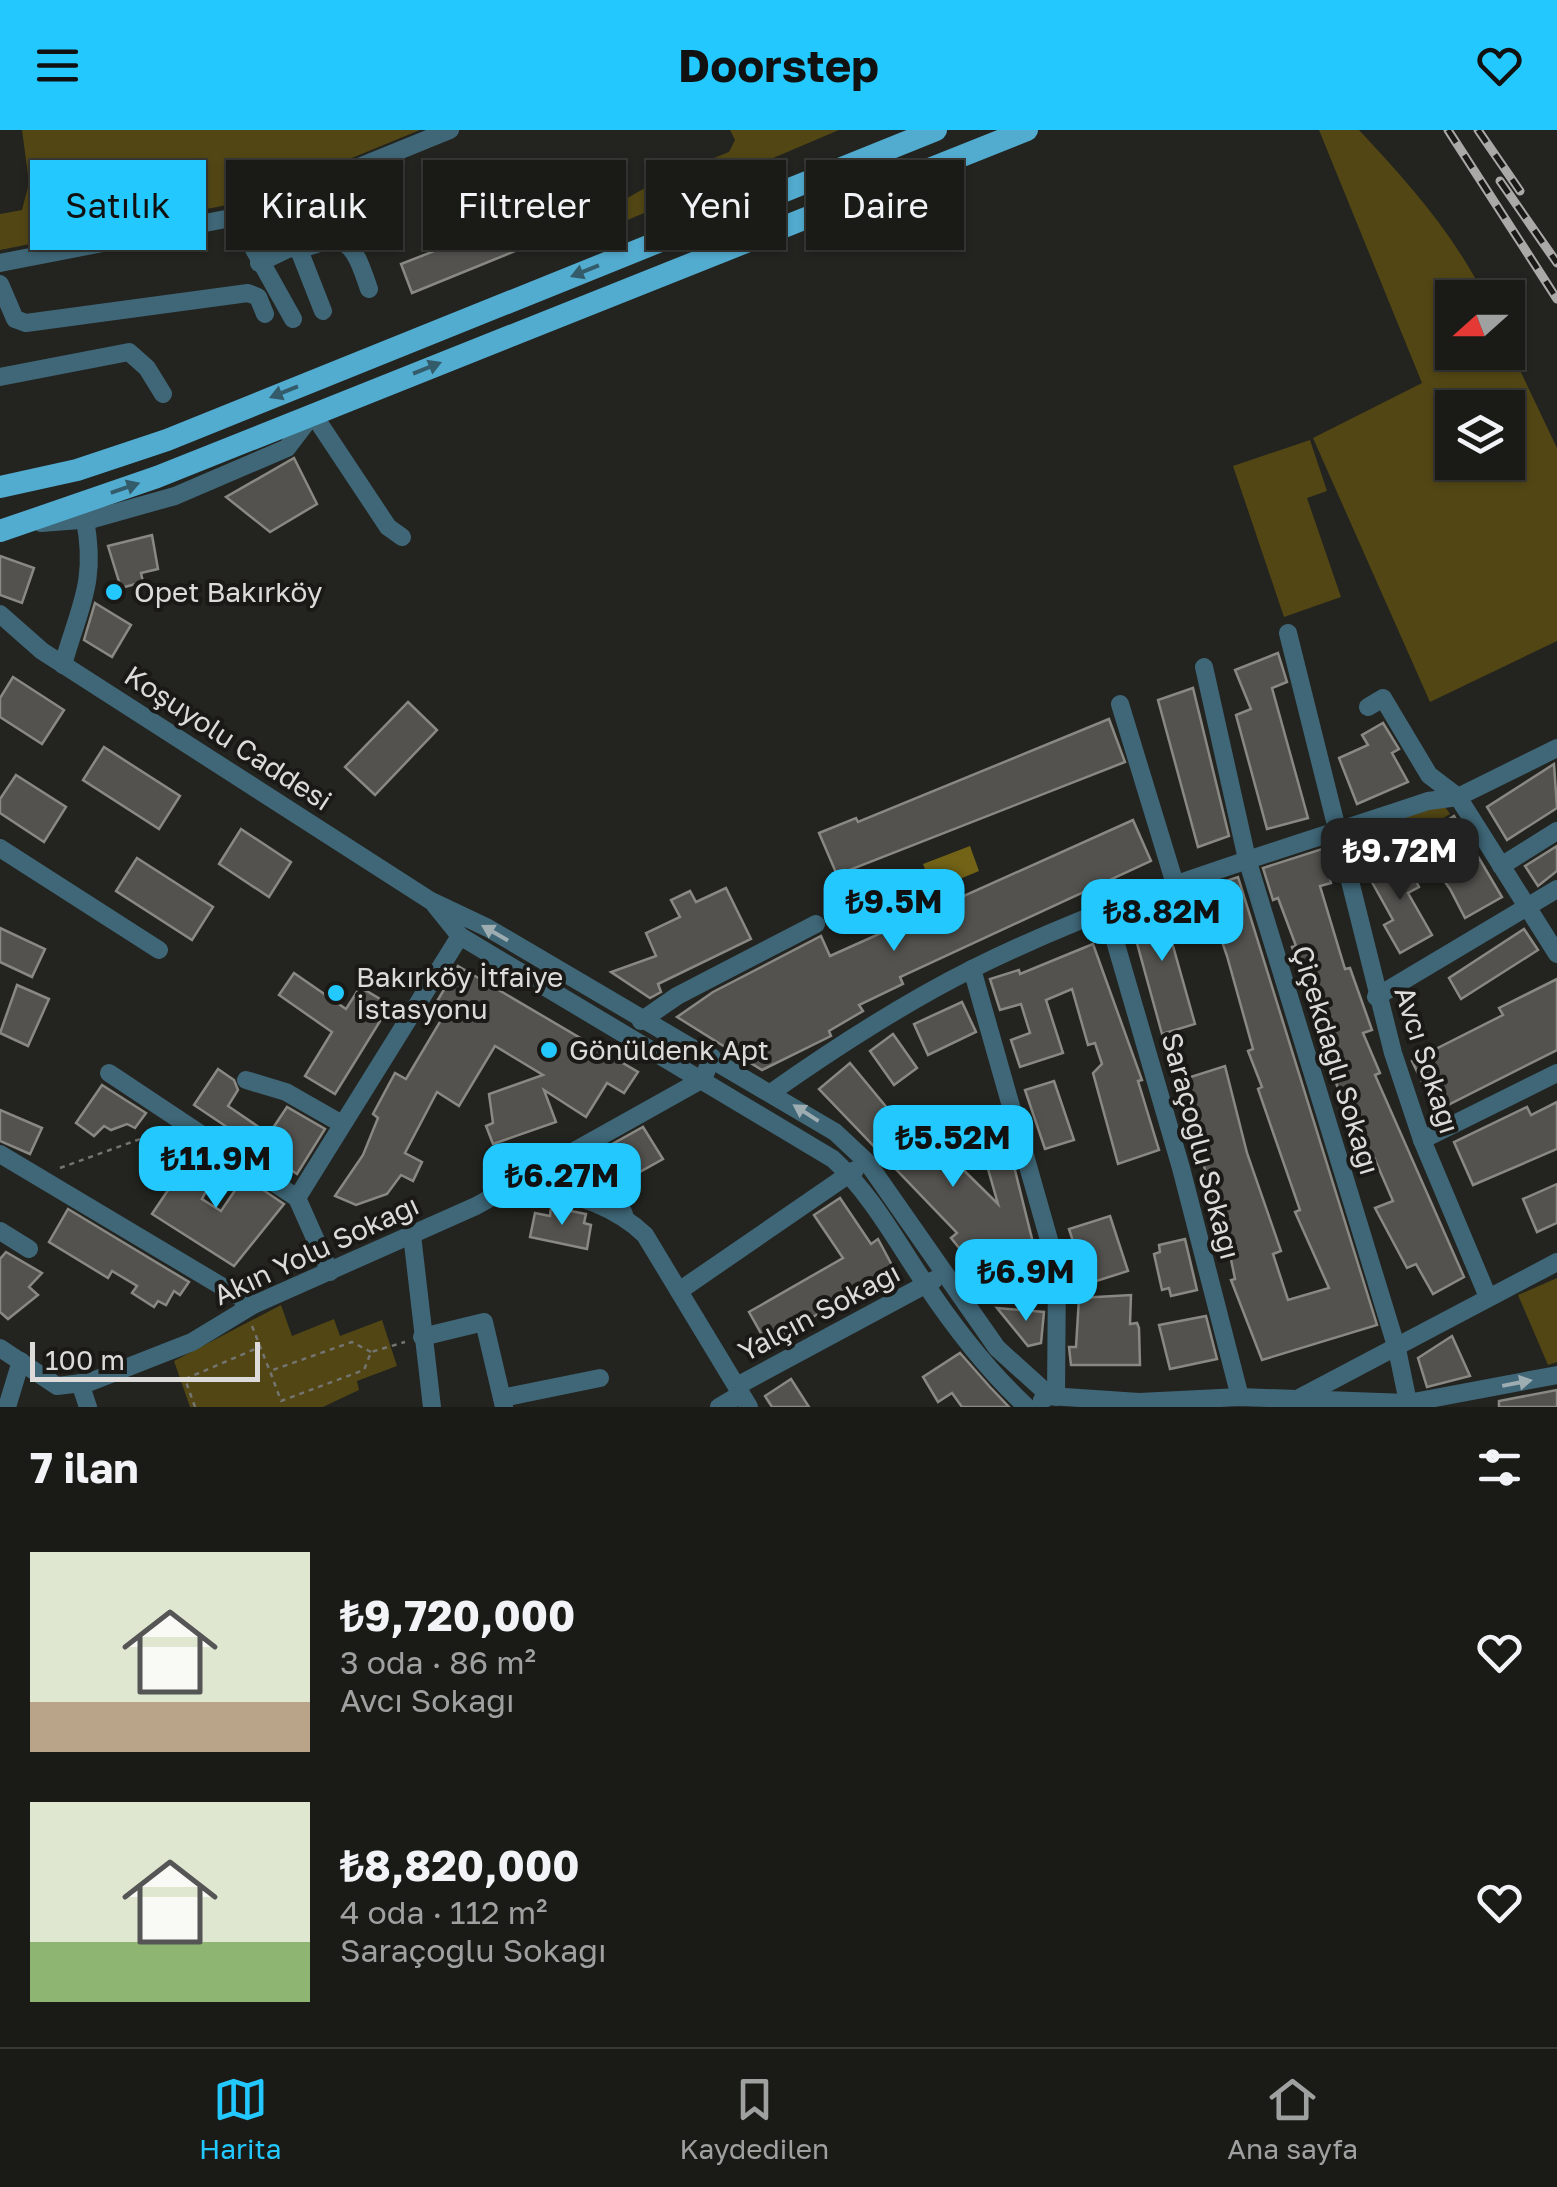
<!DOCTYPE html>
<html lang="tr">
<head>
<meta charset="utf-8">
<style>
  :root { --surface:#1a1a17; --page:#272724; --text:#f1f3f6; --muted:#9fa1a1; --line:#383836; --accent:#23c9fe }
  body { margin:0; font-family:"Golos Text",sans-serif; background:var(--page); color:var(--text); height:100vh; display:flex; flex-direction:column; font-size:38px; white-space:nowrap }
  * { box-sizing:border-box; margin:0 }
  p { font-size:32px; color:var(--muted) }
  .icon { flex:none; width:55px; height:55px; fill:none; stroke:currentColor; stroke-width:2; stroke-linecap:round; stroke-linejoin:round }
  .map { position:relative; height:1277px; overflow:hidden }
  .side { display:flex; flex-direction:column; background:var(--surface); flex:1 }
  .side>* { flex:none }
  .top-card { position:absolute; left:30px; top:30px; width:1000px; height:90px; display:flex; gap:20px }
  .needle { width:65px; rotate:249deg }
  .controls { position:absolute; left:1435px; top:150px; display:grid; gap:20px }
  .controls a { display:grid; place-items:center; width:90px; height:90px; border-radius:0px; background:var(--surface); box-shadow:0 2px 8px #0004,0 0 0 2px var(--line); font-size:50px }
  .scale { position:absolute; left:30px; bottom:25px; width:230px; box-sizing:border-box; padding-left:10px; border:5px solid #dcdbd9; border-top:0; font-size:28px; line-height:35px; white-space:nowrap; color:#dcdbd9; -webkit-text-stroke:8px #1a1916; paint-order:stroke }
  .price { position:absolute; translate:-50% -85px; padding:0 22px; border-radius:20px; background:var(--accent); color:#111; font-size:32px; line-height:65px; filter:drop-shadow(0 2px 5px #0008) }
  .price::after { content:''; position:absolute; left:50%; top:60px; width:30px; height:22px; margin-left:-15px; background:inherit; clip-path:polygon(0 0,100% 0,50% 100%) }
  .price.selected { background:#222; color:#fff }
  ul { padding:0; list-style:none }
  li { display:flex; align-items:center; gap:30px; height:250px; padding:0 30px }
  li span { display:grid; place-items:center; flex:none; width:280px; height:200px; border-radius:0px; color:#555 }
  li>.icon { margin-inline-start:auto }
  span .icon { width:120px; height:120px; fill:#fffc; stroke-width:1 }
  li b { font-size:42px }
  h2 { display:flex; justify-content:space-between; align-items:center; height:120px; padding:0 30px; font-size:42px }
  .pill { padding:0 35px; border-radius:0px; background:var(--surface); box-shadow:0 2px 8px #0004,0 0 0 2px var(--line); font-size:35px; line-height:90px }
  .pill.selected { background:var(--accent); color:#111 }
  header { display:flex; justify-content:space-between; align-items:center; height:130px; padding:0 30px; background:var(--accent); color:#111; font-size:45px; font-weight:700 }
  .tabs { display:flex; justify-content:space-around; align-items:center; height:140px; border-top:2px solid var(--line); background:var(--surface); font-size:28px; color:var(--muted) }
  .tabs a { display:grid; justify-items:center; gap:5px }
  .tabs .selected { color:var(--accent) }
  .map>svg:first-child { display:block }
</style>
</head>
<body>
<header><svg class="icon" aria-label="menu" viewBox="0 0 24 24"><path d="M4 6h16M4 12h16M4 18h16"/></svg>Doorstep<svg class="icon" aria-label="heart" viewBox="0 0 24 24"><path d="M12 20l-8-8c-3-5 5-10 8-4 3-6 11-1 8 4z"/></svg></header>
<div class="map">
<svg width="1557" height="1277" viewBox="0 0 1557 1277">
  <rect width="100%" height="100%" fill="#23231f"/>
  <g fill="#514614" fill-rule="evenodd">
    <polygon points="22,0 420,0 247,71 0,120 0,84 22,80 29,53"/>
    <polygon points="730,0 839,0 597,103 594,87 659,50 729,22 735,10"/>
    <path d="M 1319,0 L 1359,0 C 1407,51 1454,104 1485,167 L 1452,168 L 1452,222 L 1508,222 L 1508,215 L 1557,318 L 1557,511 L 1430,572 L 1313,308 L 1422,253 ZM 1452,278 L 1508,278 L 1508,332 L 1452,332 Z"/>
    <polygon points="1310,310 1327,361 1307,368 1341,467 1284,487 1233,336"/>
    <polygon points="1441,671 1450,684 1360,741 1345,710"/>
    <polygon points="1557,1148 1557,1232 1548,1235 1518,1165"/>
    <polygon points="281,1175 292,1206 334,1189 340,1206 382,1190 397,1236 357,1251 359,1260 323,1277 190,1277 174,1231"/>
  </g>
  <polygon fill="#726316" points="970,716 979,741 933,760 923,734"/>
  <g fill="#53524e" stroke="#898883" stroke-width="2.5">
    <polygon points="580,64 591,90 412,163 401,134"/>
    <polygon points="294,328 317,374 270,402 226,367"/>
    <polygon points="152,405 158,439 141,443 143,452 121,458 108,416"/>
    <polygon points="0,426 34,438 22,473 0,465"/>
    <polygon points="95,473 131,495 112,527 84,510"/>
    <polygon points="1278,523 1287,552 1272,558 1308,688 1267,699 1236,585 1251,579 1235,540"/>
    <polygon points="13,547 64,580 42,614 0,587 0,568"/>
    <polygon points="1193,558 1229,706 1198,717 1158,570"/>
    <polygon points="408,572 437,600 375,665 345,637"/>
    <polygon points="1109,589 1125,632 837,745 819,703 856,688 858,692"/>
    <polygon points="1383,593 1399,619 1392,623 1408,652 1357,674 1339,628 1368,615 1362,605"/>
    <polygon points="104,617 180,666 159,699 83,650"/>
    <polygon points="1554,634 1557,678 1507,710 1487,677"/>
    <polygon points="16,645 66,677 44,712 0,683 0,669"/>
    <polygon points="1454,686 1502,767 1465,788 1450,759 1415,710"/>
    <polygon points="1133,690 1151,731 900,847 903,854 859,875 863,881 829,901 831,906 762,940 677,887 713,862 821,806 830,826"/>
    <polygon points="241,699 291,732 269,767 219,734"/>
    <polygon points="1557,716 1557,741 1538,756 1525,736"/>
    <polygon points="1322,719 1331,753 1320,756 1345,839 1350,838 1372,900 1363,903 1380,943 1375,945 1464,1147 1433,1164 1416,1134 1407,1138 1375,1078 1393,1071 1373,1025 1363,1030 1354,1008 1292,817 1296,816 1278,768 1273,770 1263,738"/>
    <polygon points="1402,723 1419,757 1408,763 1432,805 1400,823 1384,795 1393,790 1368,745"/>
    <polygon points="137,728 213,777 192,810 116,761"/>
    <polygon points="1238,747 1377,1195 1262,1230 1231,1150 1235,1149 1228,1115 1178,951 1225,936 1247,1023 1281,1121 1273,1124 1288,1170 1329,1158 1295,1082 1300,1080 1258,959 1262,957 1248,921 1253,919 1227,826 1214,788 1207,791 1196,761"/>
    <polygon points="726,758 751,809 658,854 661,862 650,868 611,842 656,826 646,803 680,787 671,770 690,761 696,772"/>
    <polygon points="1171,770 1196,776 1166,791 1195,894 1162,904 1135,806 1132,808 1125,794 1130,785"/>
    <polygon points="0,798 45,819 32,847 0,832"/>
    <polygon points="1524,799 1538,820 1461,869 1449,848"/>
    <polygon points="1093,814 1142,950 1138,951 1159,1020 1118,1034 1093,943 1102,934 1095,913 1088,915 1072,859 1046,870 1063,923 1020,937 1011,910 1030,903 1021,874 1000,880 990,849 1019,840 1020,844"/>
    <polygon points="458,836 638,942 624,963 607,953 586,987 544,960 556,992 493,1014 486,996 493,993 489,964 543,945 495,916 459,976 437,962 405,1023 422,1032 413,1051 401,1045 387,1064 356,1075 335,1066 363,1025 378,988 373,984 395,943 406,949 444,885 433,878"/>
    <polygon points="294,843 346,879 360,857 390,875 335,964 305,946 332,902 279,865"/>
    <polygon points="1557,849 1557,920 1436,981 1412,931 1503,885 1499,878"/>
    <polygon points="17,855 49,869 28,916 0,903"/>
    <polygon points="962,872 976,902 928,925 914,894"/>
    <polygon points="893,904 917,938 894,955 870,921"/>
    <polygon points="850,933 902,996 918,1007 924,1001 998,1074 980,1011 1006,1004 1044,1157 990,1172 969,1146 977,1140 951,1108 957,1103 819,959"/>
    <polygon points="218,939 234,950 238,960 228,976 269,1004 287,977 325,999 297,1044 194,975"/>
    <polygon points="1054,951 1074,1010 1045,1019 1025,960"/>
    <polygon points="102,955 146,983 135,998 127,994 111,1000 104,996 94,1006 76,993"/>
    <polygon points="1557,972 1557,1019 1473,1055 1454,1012 1527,977 1531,985"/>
    <polygon points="0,980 42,998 30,1024 0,1011"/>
    <polygon points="643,997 663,1029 627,1049 607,1017"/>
    <polygon points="193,1023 220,1035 202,1069 221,1081 244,1047 284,1074 234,1136 152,1084"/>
    <polygon points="1557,1054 1557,1093 1537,1102 1523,1069"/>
    <polygon points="840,1068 871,1114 878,1109 894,1139 767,1214 749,1182 843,1128 814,1085"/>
    <polygon points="551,1077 586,1084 584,1093 591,1095 587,1119 530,1107 535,1083 550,1086"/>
    <polygon points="68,1079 189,1152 180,1165 174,1161 166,1175 158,1171 154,1177 132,1163 137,1156 112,1141 108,1148 49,1112"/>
    <polygon points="1110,1086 1128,1141 1087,1154 1069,1099"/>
    <polygon points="1185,1109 1197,1160 1171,1166 1169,1158 1162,1160 1154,1124 1160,1122 1159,1115"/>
    <polygon points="6,1122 42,1143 29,1157 38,1165 8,1189 0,1182 0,1129"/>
    <polygon points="1131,1165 1130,1194 1137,1193 1139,1198 1140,1235 1071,1235 1069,1217 1076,1217 1079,1168"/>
    <polygon points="997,1178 1044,1182 1041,1213 1028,1216"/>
    <polygon points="1206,1186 1217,1229 1170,1239 1159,1195"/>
    <polygon points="1452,1206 1470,1246 1427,1257 1418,1228"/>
    <polygon points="960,1223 990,1257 1009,1277 962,1277 952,1263 938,1272 923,1247"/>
    <polygon points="791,1249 809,1277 772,1277 765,1266"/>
    <polygon points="1557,1260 1557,1277 1499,1277 1499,1271"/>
  </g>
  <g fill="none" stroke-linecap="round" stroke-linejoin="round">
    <g stroke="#747471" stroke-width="2.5" stroke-dasharray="5 5" stroke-linecap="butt">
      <polyline points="60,1038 165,1000"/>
      <polyline points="252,1196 269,1239"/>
      <polyline points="371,1222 352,1212 270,1241 281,1271 364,1240 371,1222 405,1212"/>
      <polyline points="195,1277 185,1249 260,1217"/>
    </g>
    <g stroke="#3f6778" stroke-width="18">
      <polyline points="236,87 293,189"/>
      <path d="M 299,120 C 348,101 353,112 369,159"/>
      <polyline points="0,133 236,87 450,0"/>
      <polyline points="259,133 290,118 299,120 323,181"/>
      <polyline points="0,154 15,189 26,193 248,163 258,167 265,184"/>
      <polyline points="0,247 129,222 147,238 163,264"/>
      <polyline points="41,393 93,389 175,366 287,318 313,284 388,397 402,407"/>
      <polyline points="0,484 42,521 431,771 488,798 835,1002 867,1032 997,1218 1050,1266"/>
      <polyline points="1288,503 1393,923 1422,1010 1488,1167"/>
      <path d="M 63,535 C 79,477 97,453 85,390"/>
      <polyline points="1204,537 1247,729 1397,1219 1409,1277"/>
      <polyline points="1120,574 1175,754"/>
      <polyline points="1368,577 1383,568 1429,645 1458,667 1557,824"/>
      <polyline points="0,718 159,820"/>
      <polyline points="1501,736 1557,701"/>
      <path d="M 435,775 L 460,806 L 833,1029 C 872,1065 895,1109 924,1152 C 954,1197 988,1241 1027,1277"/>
      <polyline points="1106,780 1181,1038 1240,1267"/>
      <polyline points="972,839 1057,1138 1056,1267"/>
      <polyline points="1376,867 1557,759"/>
      <polyline points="641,891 677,866 816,794"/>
      <polyline points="109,943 297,1068 330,1142"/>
      <polyline points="246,950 286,962 342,994"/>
      <path d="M 772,962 C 836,917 902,874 972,839 C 1118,766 1274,723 1428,671 L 1458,667 L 1557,618"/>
      <polyline points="1422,1010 1557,943"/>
      <polyline points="588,1015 624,1084"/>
      <polyline points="0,1024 253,1175"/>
      <path d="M 522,1051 C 568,1064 611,1072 645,1105 L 749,1277"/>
      <polyline points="297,1068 460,806"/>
      <polyline points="0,1101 29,1119"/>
      <polyline points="412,1105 432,1277"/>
      <polyline points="679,1161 855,1040"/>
      <polyline points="422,1207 484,1192 504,1277"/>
      <polyline points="0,1218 57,1256 90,1252 192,1212 253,1175 476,1076 703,949 712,927"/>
      <polyline points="80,1253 88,1277"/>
      <polyline points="737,1256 934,1150"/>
      <polyline points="1301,1267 1557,1132"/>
      <polyline points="502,1268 600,1248"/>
      <polyline points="1042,1270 1050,1266 1139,1272 1240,1267 1408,1273 1557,1245"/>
      <polyline points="7,1277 21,1231"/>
      <polyline points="719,1277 741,1264"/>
    </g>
    <g stroke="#52acd0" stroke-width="22">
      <polyline points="0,357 77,340 167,310 936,0"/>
      <polyline points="0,401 157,347 1027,0"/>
    </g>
    <defs>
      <g id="rail">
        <polyline points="1448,0 1557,169"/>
        <polyline points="1478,0 1520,61"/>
        <polyline points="1500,51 1557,133"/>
      </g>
    </defs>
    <use href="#rail" stroke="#aaa9a7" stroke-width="9"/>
    <use href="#rail" stroke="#1a1916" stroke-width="5" stroke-dasharray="15" stroke-linecap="butt"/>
  </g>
  <defs><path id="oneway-solid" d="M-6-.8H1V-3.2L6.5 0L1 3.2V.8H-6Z" transform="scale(2.5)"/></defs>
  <g fill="#335b6a">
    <use href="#oneway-solid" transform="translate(585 141) rotate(158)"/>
    <use href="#oneway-solid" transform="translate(427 238) rotate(-22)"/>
    <use href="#oneway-solid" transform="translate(284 262) rotate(158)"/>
    <use href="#oneway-solid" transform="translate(125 358) rotate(-19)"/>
  </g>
  <g fill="#9dadb2">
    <use href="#oneway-solid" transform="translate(495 803) rotate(-150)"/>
    <use href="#oneway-solid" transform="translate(806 983) rotate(-147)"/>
    <use href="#oneway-solid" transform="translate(1517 1253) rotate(-11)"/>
  </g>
  <g fill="#23c9fe" stroke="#1a1916" stroke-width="4">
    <circle cx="114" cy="462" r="10"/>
    <circle cx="336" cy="863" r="10"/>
    <circle cx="549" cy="920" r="10"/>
  </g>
  <g text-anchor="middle" stroke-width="8" stroke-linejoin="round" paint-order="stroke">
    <g font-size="28" fill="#dcdbd9" stroke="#1a1916" text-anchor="start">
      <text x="134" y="472">Opet Bakırköy</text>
      <text x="356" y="857">Bakırköy İtfaiye<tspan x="356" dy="32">İstasyonu</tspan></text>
      <text x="569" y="930">Gönüldenk Apt</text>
    </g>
    <g font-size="28" fill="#dcdbd9" stroke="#1a1916">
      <text transform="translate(228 608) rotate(33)" y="10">Koşuyolu Caddesi</text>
      <text transform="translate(1336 930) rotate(73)" y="10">Çiçekdağlı Sokağı</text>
      <text transform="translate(1427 930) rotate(72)" y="10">Avcı Sokağı</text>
      <text transform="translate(1201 1016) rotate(75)" y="10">Saraçoğlu Sokağı</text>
      <text transform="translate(316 1120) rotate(-25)" y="10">Akın Yolu Sokağı</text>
      <text transform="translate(819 1182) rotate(-28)" y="10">Yalçın Sokağı</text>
    </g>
  </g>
</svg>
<div class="controls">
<a><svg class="needle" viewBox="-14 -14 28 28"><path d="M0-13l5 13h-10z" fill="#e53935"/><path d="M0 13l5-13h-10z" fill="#9fa1a1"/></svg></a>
<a><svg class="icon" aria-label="layers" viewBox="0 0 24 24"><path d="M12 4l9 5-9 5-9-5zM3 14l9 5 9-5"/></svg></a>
</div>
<div class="scale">100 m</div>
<b class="price selected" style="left:1400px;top:773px">₺9.72M</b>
<b class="price" style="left:894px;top:824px">₺9.5M</b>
<b class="price" style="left:1162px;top:834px">₺8.82M</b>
<b class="price" style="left:953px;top:1060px">₺5.52M</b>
<b class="price" style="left:216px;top:1081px">₺11.9M</b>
<b class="price" style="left:562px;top:1098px">₺6.27M</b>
<b class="price" style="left:1026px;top:1194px">₺6.9M</b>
<div class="top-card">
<a class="pill selected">Satılık</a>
<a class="pill">Kiralık</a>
<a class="pill">Filtreler</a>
<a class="pill">Yeni</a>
<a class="pill">Daire</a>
</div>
</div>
<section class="side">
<h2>7 ilan<svg class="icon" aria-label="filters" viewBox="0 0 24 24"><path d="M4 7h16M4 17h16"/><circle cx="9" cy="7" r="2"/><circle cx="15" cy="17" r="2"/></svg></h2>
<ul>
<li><span style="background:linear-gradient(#dfe7d0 75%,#b9a48a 0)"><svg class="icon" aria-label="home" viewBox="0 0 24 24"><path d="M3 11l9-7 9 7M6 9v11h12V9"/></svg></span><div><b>₺9,720,000</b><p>3 oda · 86 m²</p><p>Avcı Sokağı</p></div><svg class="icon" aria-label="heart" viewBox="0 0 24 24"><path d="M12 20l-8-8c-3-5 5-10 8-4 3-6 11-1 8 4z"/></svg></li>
<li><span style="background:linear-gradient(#dfe7d0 70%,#8fb573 0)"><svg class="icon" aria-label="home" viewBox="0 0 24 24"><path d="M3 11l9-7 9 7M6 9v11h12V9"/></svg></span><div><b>₺8,820,000</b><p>4 oda · 112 m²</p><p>Saraçoğlu Sokağı</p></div><svg class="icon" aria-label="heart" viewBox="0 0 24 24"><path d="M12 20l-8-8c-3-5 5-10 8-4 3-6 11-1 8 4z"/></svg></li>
</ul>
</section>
<nav class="tabs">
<a class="selected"><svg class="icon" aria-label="map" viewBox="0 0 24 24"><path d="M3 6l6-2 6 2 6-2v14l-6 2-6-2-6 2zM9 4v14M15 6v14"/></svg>Harita</a>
<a><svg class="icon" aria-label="saved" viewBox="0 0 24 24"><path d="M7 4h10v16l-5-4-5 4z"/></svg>Kaydedilen</a>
<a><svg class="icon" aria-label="home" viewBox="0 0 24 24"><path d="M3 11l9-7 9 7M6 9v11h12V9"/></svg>Ana sayfa</a>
</nav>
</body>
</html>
